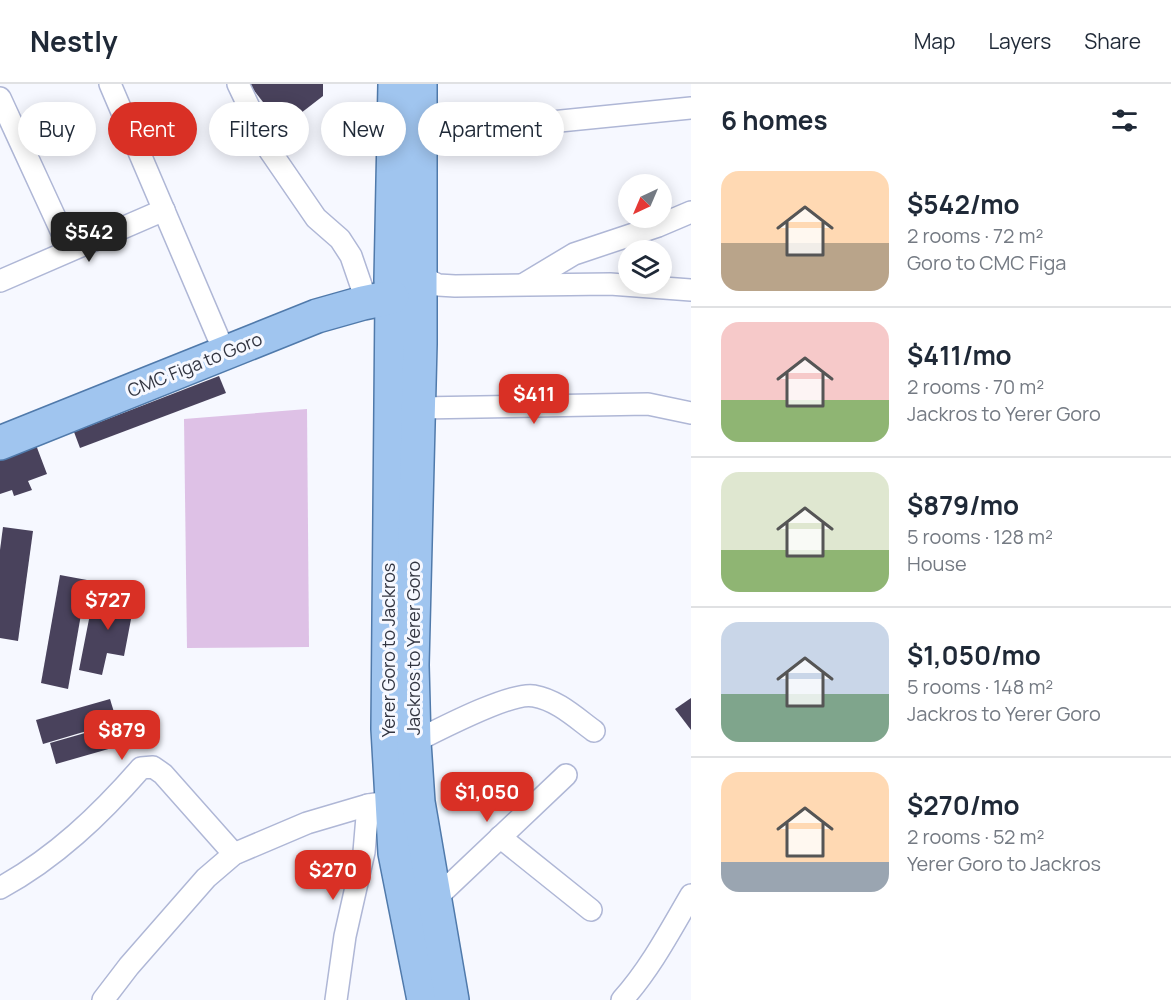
<!DOCTYPE html>
<html lang="en">
<head>
<meta charset="utf-8">
<style>
  :root { --surface:#fff; --page:#f2f2f3; --text:#1f2937; --muted:#747a83; --line:#e0e1e3; --accent:#d93025 }
  body { margin:0; font-family:Manrope,sans-serif; background:var(--page); color:var(--text); height:100vh; display:flex; flex-direction:column; font-size:22px; white-space:nowrap }
  * { box-sizing:border-box; margin:0 }
  p { font-size:20px; color:var(--muted) }
  .icon { flex:none; width:33px; height:33px; fill:none; stroke:currentColor; stroke-width:2; stroke-linecap:round; stroke-linejoin:round }
  .map { position:relative; flex:1; overflow:hidden }
  .sheet { display:flex; flex-direction:column; background:var(--surface); width:480px }
  .sheet>* { flex:none }
  .guide { position:absolute; left:18px; top:18px; width:570px; height:54px; display:flex; gap:12px }
  .needle { width:39px; rotate:224deg }
  .controls { position:absolute; left:618px; top:90px; display:grid; gap:12px }
  .controls a { display:grid; place-items:center; width:54px; height:54px; border-radius:50%; background:var(--surface); box-shadow:0 3px 15px #0003; font-size:30px }
  .price { position:absolute; translate:-50% -51px; padding:0 14px; border-radius:12px; background:var(--accent); color:#fff; font-size:20px; line-height:39px; filter:drop-shadow(0 2px 3px #0008) }
  .price::after { content:''; position:absolute; left:50%; top:36px; width:18px; height:14px; margin-left:-9px; background:inherit; clip-path:polygon(0 0,100% 0,50% 100%) }
  .price.on { background:#222; color:#fff }
  ul { padding:0; list-style:none }
  li { display:flex; align-items:center; gap:18px; height:150px; padding:0 30px }
  li+li { border-top:2px solid var(--line) }
  li span { display:grid; place-items:center; flex:none; width:168px; height:120px; border-radius:18px; color:#555 }
  li>.icon { margin-inline-start:auto }
  span .icon { width:72px; height:72px; fill:#fffc; stroke-width:1 }
  li b { font-size:26px }
  h2 { display:flex; justify-content:space-between; align-items:center; height:72px; padding:0 30px; font-size:26px }
  .tag { padding:0 21px; border-radius:27px; background:var(--surface); box-shadow:0 3px 15px #0003; font-size:21px; line-height:54px }
  .tag.on { background:var(--accent); color:#fff }
  header { display:flex; align-items:center; gap:36px; box-sizing:border-box; height:84px; padding:0 30px; background:var(--surface); border-bottom:2px solid var(--line) }
  header strong { font-size:28px }
  nav { display:flex; gap:33px; margin-inline-start:auto; font-size:21px }
  main { display:flex; flex:1; min-height:0 }
  .map>svg:first-child { display:block }
</style>
</head>
<body>
<header>
<strong>Nestly</strong>
<nav><a>Map</a><a>Layers</a><a>Share</a></nav>
</header>
<main>
<div class="map">
<svg width="691" height="916" viewBox="0 0 691 916">
  <rect width="100%" height="100%" fill="#f6f8ff"/>
  <polygon fill="#dec1e6" points="307,325 309,563 187,564 184,335"/>
  <g fill="#49425c">
    <polygon points="249,0 323,0 323,12 301,29 286,31 270,27"/>
    <polygon points="219,292 226,309 80,364 74,348"/>
    <polygon points="36,361 47,390 28,397 32,406 14,412 12,406 0,410 0,374"/>
    <polygon points="3,443 33,447 18,557 0,554 0,466"/>
    <polygon points="60,491 87,496 68,605 41,599"/>
    <polygon points="109,504 136,509 124,572 107,569 102,591 79,586 91,525 105,527"/>
    <polygon points="691,614 691,646 675,625"/>
    <polygon points="110,615 117,638 43,660 36,636"/>
    <polygon points="106,643 112,664 56,680 50,659"/>
  </g>
  <g fill="none" stroke-linecap="round" stroke-linejoin="round">
    <defs>
      <g id="street">
        <polyline points="110,0 218,253"/>
        <polyline points="238,0 270,67 316,134 340,155 351,172 362,204 363,219"/>
        <polyline points="0,14 70,166"/>
        <polyline points="420,51 691,24"/>
        <polyline points="420,192 438,201 455,202 610,200 691,206"/>
        <polyline points="0,197 164,126"/>
        <polyline points="524,200 574,170 658,142 691,128"/>
        <polyline points="419,324 648,320 691,329"/>
        <path d="M 414,658 C 436,647 512,607 534,612 C 557,616 575,633 594,647"/>
        <polyline points="500,753 591,826"/>
        <path d="M 0,804 C 55,774 100,731 141,684 L 153,683 L 163,690 L 234,770"/>
        <polyline points="434,816 566,691"/>
        <polyline points="103,916 129,882 206,794 234,770 307,739 368,721 392,717"/>
        <polyline points="336,916 345,852 364,768 368,721"/>
        <path d="M 622,916 C 650,885 670,847 691,811"/>
      </g>
      <g id="primary">
        <polyline points="395,0 391,196 392,213 388,645 395,769 424,916"/>
        <polyline points="420,0 420,260 412,581 414,658 418,718 452,916"/>
        <polyline points="0,359 317,232 363,219 392,213"/>
      </g>
    </defs>
    <use href="#street" stroke="#afb7d6" stroke-width="24"/>
    <use href="#primary" stroke="#507aab" stroke-width="36"/>
    <use href="#street" stroke="#fff" stroke-width="21"/>
    <use href="#primary" stroke="#a0c5ef" stroke-width="33"/>
  </g>
  <g text-anchor="middle" stroke-width="6" stroke-linejoin="round" paint-order="stroke">
    <g font-size="18" fill="#333642" stroke="#f6f8ff">
      <text transform="translate(195 281) rotate(-22)" y="6">CMC Figa to Goro</text>
      <text transform="translate(414 564) rotate(-90)" y="6">Jackros to Yerer Goro</text>
      <text transform="translate(389 566) rotate(-90)" y="6">Yerer Goro to Jackros</text>
    </g>
  </g>
</svg>
<div class="controls">
<a><svg class="needle" viewBox="-14 -14 28 28"><path d="M0-13l5 13h-10z" fill="#e53935"/><path d="M0 13l5-13h-10z" fill="#747a83"/></svg></a>
<a><svg class="icon" aria-label="layers" viewBox="0 0 24 24"><path d="M12 4l9 5-9 5-9-5zM3 14l9 5 9-5"/></svg></a>
</div>
<b class="price on" style="left:89px;top:179px">$542</b>
<b class="price" style="left:534px;top:341px">$411</b>
<b class="price" style="left:108px;top:547px">$727</b>
<b class="price" style="left:122px;top:677px">$879</b>
<b class="price" style="left:487px;top:739px">$1,050</b>
<b class="price" style="left:333px;top:817px">$270</b>
<div class="guide">
<a class="tag">Buy</a>
<a class="tag on">Rent</a>
<a class="tag">Filters</a>
<a class="tag">New</a>
<a class="tag">Apartment</a>
</div>
</div>
<section class="sheet">
<h2>6 homes<svg class="icon" aria-label="filters" viewBox="0 0 24 24"><path d="M4 7h16M4 17h16"/><circle cx="9" cy="7" r="2"/><circle cx="15" cy="17" r="2"/></svg></h2>
<ul>
<li><span style="background:linear-gradient(#ffd9b3 60%,#b9a48a 0)"><svg class="icon" aria-label="home" viewBox="0 0 24 24"><path d="M3 11l9-7 9 7M6 9v11h12V9"/></svg></span><div><b>$542/mo</b><p>2 rooms · 72 m²</p><p>Goro to CMC Figa</p></div></li>
<li><span style="background:linear-gradient(#f6c9c9 65%,#8fb573 0)"><svg class="icon" aria-label="home" viewBox="0 0 24 24"><path d="M3 11l9-7 9 7M6 9v11h12V9"/></svg></span><div><b>$411/mo</b><p>2 rooms · 70 m²</p><p>Jackros to Yerer Goro</p></div></li>
<li><span style="background:linear-gradient(#dfe7d0 65%,#8fb573 0)"><svg class="icon" aria-label="home" viewBox="0 0 24 24"><path d="M3 11l9-7 9 7M6 9v11h12V9"/></svg></span><div><b>$879/mo</b><p>5 rooms · 128 m²</p><p>House</p></div></li>
<li><span style="background:linear-gradient(#c9d6e8 60%,#7fa58c 0)"><svg class="icon" aria-label="home" viewBox="0 0 24 24"><path d="M3 11l9-7 9 7M6 9v11h12V9"/></svg></span><div><b>$1,050/mo</b><p>5 rooms · 148 m²</p><p>Jackros to Yerer Goro</p></div></li>
<li><span style="background:linear-gradient(#ffd9b3 75%,#9aa5b1 0)"><svg class="icon" aria-label="home" viewBox="0 0 24 24"><path d="M3 11l9-7 9 7M6 9v11h12V9"/></svg></span><div><b>$270/mo</b><p>2 rooms · 52 m²</p><p>Yerer Goro to Jackros</p></div></li>
</ul>
</section>
</main>
</body>
</html>
